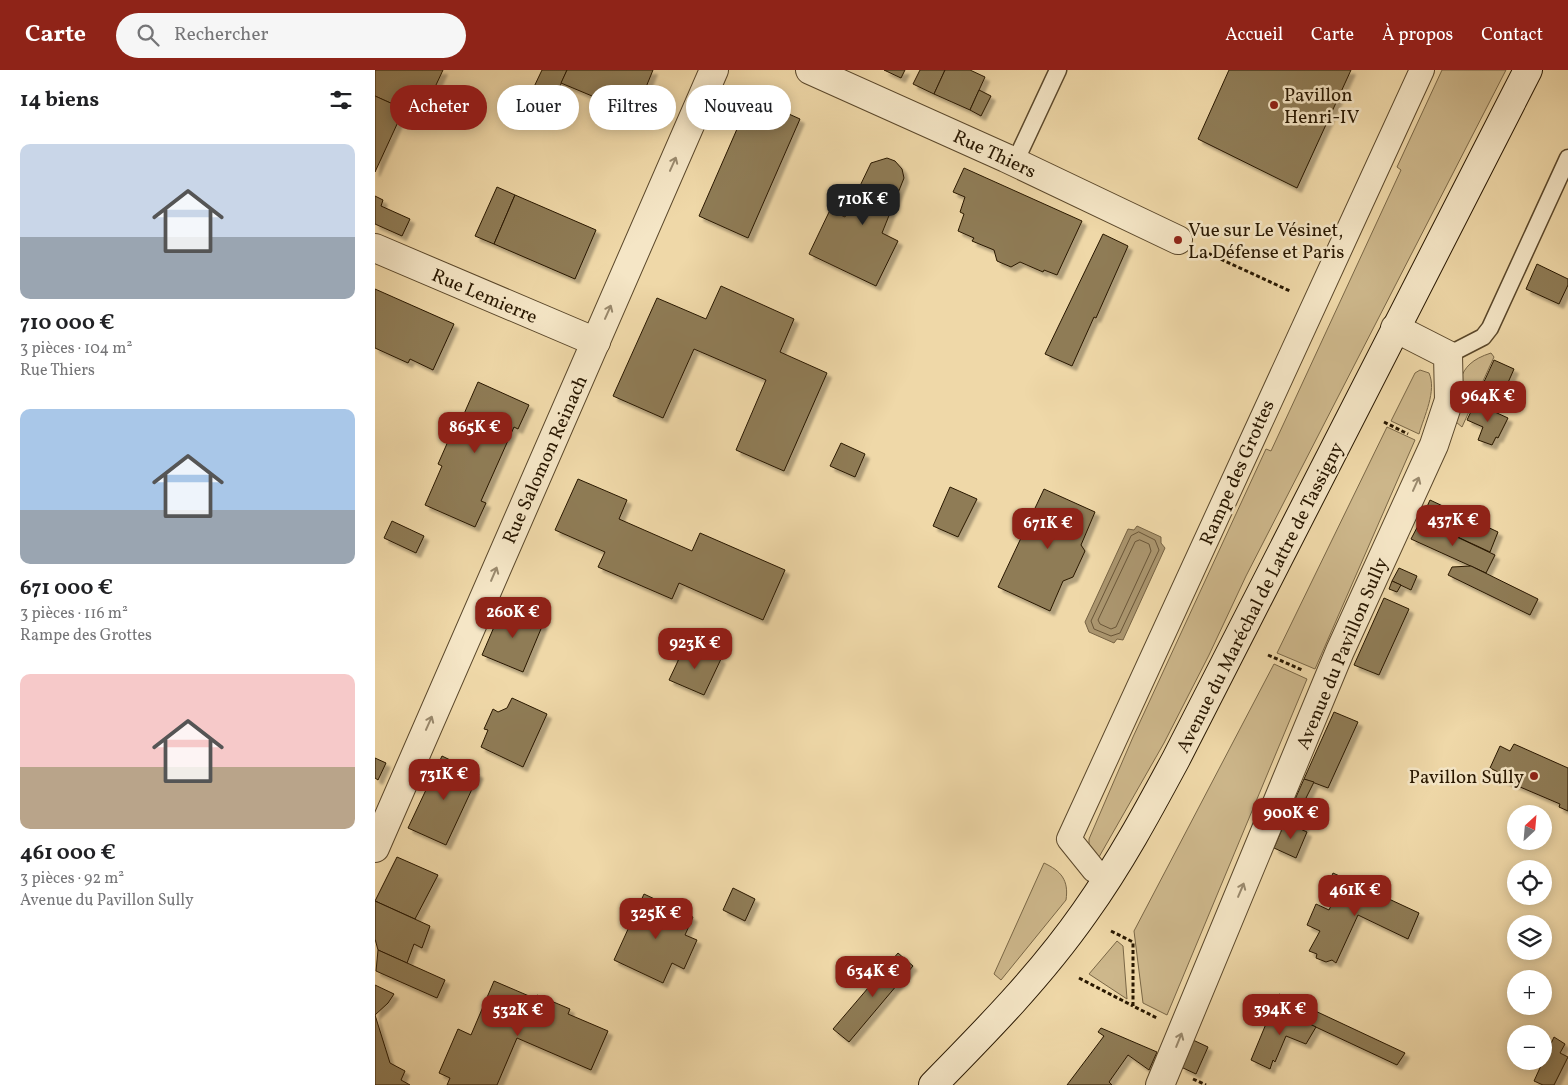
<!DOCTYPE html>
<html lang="fr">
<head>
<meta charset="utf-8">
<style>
  :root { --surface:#fff; --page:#f6f6f6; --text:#202124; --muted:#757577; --accent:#8f2418 }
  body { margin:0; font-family:Vollkorn,serif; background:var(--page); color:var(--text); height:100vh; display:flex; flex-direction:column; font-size:19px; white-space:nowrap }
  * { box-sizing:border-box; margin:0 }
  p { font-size:16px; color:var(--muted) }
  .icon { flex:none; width:28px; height:28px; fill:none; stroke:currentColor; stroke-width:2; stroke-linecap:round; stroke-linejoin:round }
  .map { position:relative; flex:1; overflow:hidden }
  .side { display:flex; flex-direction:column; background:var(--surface); width:375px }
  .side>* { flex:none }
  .banner { position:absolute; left:15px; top:15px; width:475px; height:45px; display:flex; gap:10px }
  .needle { width:32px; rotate:26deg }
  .tools { position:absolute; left:1132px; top:735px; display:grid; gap:10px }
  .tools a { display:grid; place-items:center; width:45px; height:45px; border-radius:50%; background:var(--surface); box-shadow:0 2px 12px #0003; font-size:25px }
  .price { position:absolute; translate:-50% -42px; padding:0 11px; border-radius:10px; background:var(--accent); color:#fff; font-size:16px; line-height:32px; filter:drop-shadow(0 1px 2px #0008) }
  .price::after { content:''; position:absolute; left:50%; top:30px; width:15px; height:11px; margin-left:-8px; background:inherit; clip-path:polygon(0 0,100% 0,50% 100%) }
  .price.selected { background:#222; color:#fff }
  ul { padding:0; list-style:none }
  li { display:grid; align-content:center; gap:10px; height:265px; padding:0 20px }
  li span { display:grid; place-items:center; height:155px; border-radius:10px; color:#555 }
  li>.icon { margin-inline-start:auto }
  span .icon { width:90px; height:90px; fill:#fffc; stroke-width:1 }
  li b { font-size:21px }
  h2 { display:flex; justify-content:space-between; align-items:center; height:60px; padding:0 20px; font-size:21px }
  .chip { padding:0 18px; border-radius:22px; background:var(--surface); box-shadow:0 2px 12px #0003; font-size:18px; line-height:45px }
  .chip.selected { background:var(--accent); color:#fff }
  header { display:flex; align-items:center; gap:30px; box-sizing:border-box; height:70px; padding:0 25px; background:var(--accent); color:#fff }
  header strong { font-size:24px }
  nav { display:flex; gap:28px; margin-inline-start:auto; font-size:18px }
  .search { width:350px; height:45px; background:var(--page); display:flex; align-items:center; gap:12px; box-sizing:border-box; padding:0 18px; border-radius:28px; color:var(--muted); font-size:19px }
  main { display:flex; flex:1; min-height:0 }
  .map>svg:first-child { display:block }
</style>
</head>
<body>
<header>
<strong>Carte</strong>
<div class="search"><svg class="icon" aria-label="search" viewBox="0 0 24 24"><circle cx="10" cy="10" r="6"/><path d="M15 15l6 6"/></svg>Rechercher</div>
<nav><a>Accueil</a><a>Carte</a><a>À propos</a><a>Contact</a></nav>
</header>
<main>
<section class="side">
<h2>14 biens<svg class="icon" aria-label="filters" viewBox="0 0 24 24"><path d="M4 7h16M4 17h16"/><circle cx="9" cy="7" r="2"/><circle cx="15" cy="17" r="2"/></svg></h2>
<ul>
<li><span style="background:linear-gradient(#c9d6e8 60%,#9aa5b1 0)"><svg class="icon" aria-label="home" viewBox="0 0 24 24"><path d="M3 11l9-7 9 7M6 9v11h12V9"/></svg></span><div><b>710 000 €</b><p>3 pièces · 104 m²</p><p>Rue Thiers</p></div></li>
<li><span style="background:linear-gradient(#a9c7e8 65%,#9aa5b1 0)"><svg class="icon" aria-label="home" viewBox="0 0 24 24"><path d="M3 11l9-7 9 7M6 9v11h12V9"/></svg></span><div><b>671 000 €</b><p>3 pièces · 116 m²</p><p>Rampe des Grottes</p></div></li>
<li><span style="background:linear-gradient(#f6c9c9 60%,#b9a48a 0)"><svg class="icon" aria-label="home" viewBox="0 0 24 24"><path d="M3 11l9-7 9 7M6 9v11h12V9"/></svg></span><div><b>461 000 €</b><p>3 pièces · 92 m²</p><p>Avenue du Pavillon Sully</p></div></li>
</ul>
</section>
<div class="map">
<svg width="1193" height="1015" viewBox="0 0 1193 1015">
  <defs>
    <filter id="shadow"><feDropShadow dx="4.5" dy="4.5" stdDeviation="1" flood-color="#0004"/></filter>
  </defs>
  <rect width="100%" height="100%" fill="#efd8a8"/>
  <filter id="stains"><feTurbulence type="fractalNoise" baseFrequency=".004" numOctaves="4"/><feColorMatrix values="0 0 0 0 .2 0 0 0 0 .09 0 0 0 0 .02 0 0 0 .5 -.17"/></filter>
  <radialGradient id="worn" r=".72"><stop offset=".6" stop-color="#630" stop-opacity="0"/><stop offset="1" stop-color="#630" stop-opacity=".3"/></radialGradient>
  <g fill="#cdb78b" stroke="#7a6746">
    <polygon points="1067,0 1131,0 871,506 834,585 789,673 724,787 714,785 714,769 758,667 891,379 896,381 1026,100 1022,97"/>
    <path d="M 1116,283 L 1119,287 L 1087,357 L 1081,352 C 1085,317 1078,295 1116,283 Z"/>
    <path d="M 1045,300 L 1054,303 C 1062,321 1049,346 1044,364 L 1016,351 L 1040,303 Z"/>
    <polygon points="1012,357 1040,370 940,599 902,583"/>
    <polygon points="899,594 932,609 792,945 768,933 759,861"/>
    <path d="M 669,793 C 686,801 694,810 691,830 L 626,910 L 619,904 Z"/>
    <polygon points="742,871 748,876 752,929 714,904"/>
  </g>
  <polygon fill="#ab966f" stroke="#776343" points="762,456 786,467 786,473 790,478 748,570 742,569 739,573 714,562 710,552 753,459 759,460"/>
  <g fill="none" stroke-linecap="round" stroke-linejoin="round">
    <g stroke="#6a5638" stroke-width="1">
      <polygon points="764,462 780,470 784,480 745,563 736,566 719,559 716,551 756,466"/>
      <polygon points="765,470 774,474 776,481 741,557 736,559 725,554 723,550 760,472"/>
    </g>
  </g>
  <g fill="#8f7b57" stroke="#281700" filter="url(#shadow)">
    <polygon points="0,0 68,0 46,47 0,26"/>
    <polygon points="167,0 192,0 178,32 157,21"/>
    <polygon points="192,0 278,0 260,44 186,13"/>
    <polygon points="509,0 530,0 526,8"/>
    <polygon points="545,0 570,0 559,24 538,14"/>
    <polygon points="570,0 595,0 610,7 595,40 559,24"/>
    <polygon points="854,0 976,0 922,118 823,69"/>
    <polygon points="604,20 616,26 606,46 595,40"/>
    <polygon points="0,26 29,39 0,102"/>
    <polygon points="376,27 425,49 373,168 324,146"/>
    <polygon points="512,88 520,91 527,99 529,108 507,163 523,171 501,216 434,184 455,140 470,147 496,93"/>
    <polygon points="589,98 707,151 682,205 669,200 668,202 645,192 636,197 622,191 619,180 597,171 599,168 583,161 589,144 585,142 590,127 578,122"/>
    <polygon points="122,117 140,125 119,174 100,166"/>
    <polygon points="140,125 221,160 200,209 119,174"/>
    <polygon points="0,126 8,130 6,136 35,149 27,166 0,154"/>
    <polygon points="728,164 753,176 721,248 719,247 697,296 670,284"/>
    <polygon points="1162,194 1193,209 1193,215 1184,234 1151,219"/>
    <polygon points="346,216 419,249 405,282 452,303 409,401 361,380 391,310 319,279 288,348 238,326 282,228 331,249"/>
    <polygon points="0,219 79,254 58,300 35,289 33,293 0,278"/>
    <polygon points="1119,290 1139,299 1128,324 1108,314"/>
    <polygon points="103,312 154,335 143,359 139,357 106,431 111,433 100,457 50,435 67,396 63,394 82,351 85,353"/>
    <polygon points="1108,314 1113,317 1109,324 1104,321"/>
    <polygon points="1100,333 1133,348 1123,368 1121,367 1117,375 1103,370 1108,357 1092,350"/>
    <polygon points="466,373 490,384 480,407 455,396"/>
    <polygon points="203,409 252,430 244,449 317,481 325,463 410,500 388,550 304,513 297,529 223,497 230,482 180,460"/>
    <polygon points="575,417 602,429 583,467 558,456"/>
    <polygon points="669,419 720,442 706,475 710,481 698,507 688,511 675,541 623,517"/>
    <polygon points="1055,430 1123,462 1115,482 1046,450"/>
    <polygon points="1046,450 1120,485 1111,503 1036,469"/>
    <polygon points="17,451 49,466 41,483 9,468"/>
    <polygon points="1096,496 1163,529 1155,545 1073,505 1077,497"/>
    <polygon points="1024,498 1042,506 1036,520 1017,511"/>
    <polygon points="1017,511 1026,515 1022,522 1014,519"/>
    <polygon points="1009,528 1034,539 1004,605 979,595"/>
    <polygon points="128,536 168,554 148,602 107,585"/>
    <polygon points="295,566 311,574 303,590 287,583"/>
    <polygon points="311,574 346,589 329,625 294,610"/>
    <polygon points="137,628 172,644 148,697 106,677 113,660 109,659 118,639 123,642 132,638"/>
    <polygon points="959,642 983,652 953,718 929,709"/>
    <polygon points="1139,674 1193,698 1193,741 1184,737 1185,734 1124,708 1127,704 1115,698 1125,676 1135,681"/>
    <polygon points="67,686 104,704 71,775 33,758"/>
    <polygon points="0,688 11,693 3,710 0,708"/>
    <polygon points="929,709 939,712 931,728 939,732 927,760 910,752"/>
    <polygon points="910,752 932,762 921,788 899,778"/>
    <polygon points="22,787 63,805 40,849 0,831"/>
    <polygon points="958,803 1044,843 1033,869 983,845 961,893 957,890 951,892 941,888 942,884 934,881 945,861 932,855 941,834 954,840 960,827 950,822"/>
    <polygon points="358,818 380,829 370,851 348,840"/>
    <polygon points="269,824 318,847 310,865 322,870 309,899 297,893 288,913 239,890"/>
    <polygon points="0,831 55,856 47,878 39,874 32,893 3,880 0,869"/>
    <polygon points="3,880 70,910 62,928 1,901"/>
    <polygon points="523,883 538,896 474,972 458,959"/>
    <polygon points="119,911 161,929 162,925 195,939 193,944 233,961 216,1000 142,968 122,1015 72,1015 75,1008 64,1003 83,959 96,965"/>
    <polygon points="0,915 19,924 13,933 0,945"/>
    <polygon points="904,924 1030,983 1022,995 898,937"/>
    <polygon points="898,937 941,957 931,974 911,966 900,992 898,990 895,999 876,990"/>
    <polygon points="0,945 15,993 30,1001 26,1010 35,1015 0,1015"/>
    <polygon points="726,958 782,982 774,1000 753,985 734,1012 737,1015 692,1015 729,966 723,962"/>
    <polygon points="1179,967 1190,974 1185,983 1193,987 1179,1015 1168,1015 1159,1011"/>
    <polygon points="818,970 833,977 821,1004 806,997"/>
  </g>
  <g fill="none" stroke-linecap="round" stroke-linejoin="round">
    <defs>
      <g id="service">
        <polyline points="640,92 683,0"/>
        <polyline points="1073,285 1108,267 1115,258 1193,88"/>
      </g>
      <polyline id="pedestrian" points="719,800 694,769 1047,0"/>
      <g id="minor">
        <polyline points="435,0 631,88 803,170"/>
        <polyline points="0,178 221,272"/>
        <polyline points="0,778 339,0"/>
        <polyline points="785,1015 965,581 1059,375 1074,330 1073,285 1020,258"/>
      </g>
      <path id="secondary" d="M 558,1015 C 612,960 666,905 710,842 C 745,793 773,741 801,689 L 1153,0"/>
    </defs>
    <use href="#service" stroke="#5a472a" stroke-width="19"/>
    <use href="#pedestrian" stroke="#5a472a" stroke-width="26"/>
    <use href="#minor" stroke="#5a472a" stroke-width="30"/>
    <use href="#secondary" stroke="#281700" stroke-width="30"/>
    <g stroke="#281700" stroke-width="3" stroke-dasharray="4 2.5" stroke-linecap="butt">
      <polyline points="828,181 915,221"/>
      <polyline points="1009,352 1033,364"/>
      <polyline points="893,585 927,600"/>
      <polyline points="736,861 758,872 758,936 782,948"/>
      <polyline points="704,908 758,936"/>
      <polyline points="818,1009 831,1015"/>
    </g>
    <use href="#service" stroke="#f5e6c6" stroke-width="16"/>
    <use href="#pedestrian" stroke="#f5e6c6" stroke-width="24"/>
    <use href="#minor" stroke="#f5e6c6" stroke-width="28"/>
    <use href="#secondary" stroke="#f5e6c6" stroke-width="28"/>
  </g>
  <defs><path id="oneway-shaft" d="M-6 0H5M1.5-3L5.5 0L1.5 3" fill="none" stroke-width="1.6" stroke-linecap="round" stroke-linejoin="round" transform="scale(1.25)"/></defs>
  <g stroke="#99896d">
    <use href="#oneway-shaft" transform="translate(298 94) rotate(-66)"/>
    <use href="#oneway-shaft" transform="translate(233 242) rotate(-66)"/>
    <use href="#oneway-shaft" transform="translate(1041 414) rotate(-66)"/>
    <use href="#oneway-shaft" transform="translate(119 504) rotate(-67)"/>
    <use href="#oneway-shaft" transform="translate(54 653) rotate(-66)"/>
    <use href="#oneway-shaft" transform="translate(866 820) rotate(-67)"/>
    <use href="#oneway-shaft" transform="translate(804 970) rotate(-68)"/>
  </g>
  <g fill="#8f2418" stroke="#f5e6c6" stroke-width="2">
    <circle cx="899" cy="35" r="5"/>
    <circle cx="803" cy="170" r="5"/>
    <circle cx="1159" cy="706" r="5"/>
  </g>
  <g text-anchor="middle" stroke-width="5" stroke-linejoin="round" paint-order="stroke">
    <g font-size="19" fill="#281700" stroke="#f5e6c6" text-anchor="start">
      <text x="909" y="31">Pavillon<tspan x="909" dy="22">Henri-IV</tspan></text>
      <text x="813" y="166">Vue sur Le Vésinet,<tspan x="813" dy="22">La Défense et Paris</tspan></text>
      <text x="1149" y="713" text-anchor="end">Pavillon Sully</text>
    </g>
    <g font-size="19" fill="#281700" stroke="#f5e6c6">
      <text transform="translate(620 83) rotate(25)" y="7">Rue Thiers</text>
      <text transform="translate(110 225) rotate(23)" y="7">Rue Lemierre</text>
      <text transform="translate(169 389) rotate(-66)" y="7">Rue Salomon Reinach</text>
      <text transform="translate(861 402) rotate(-66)" y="7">Rampe des Grottes</text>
      <text transform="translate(884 527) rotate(-63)" y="7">Avenue du Maréchal de Lattre de Tassigny</text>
      <text transform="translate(966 583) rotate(-67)" y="7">Avenue du Pavillon Sully</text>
    </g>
  </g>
  <rect width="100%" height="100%" filter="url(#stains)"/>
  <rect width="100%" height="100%" fill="url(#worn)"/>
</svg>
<div class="tools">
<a><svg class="needle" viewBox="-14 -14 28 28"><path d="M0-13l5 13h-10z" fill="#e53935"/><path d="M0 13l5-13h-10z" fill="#757577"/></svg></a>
<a><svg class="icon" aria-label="locate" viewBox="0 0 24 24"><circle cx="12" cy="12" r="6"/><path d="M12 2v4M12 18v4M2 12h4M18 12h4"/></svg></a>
<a><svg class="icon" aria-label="layers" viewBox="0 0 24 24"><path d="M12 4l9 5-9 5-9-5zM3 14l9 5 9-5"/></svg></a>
<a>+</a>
<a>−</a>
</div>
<b class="price selected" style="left:488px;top:156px">710K €</b>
<b class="price" style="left:1113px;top:353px">964K €</b>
<b class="price" style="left:100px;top:384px">865K €</b>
<b class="price" style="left:1078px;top:477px">437K €</b>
<b class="price" style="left:673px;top:480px">671K €</b>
<b class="price" style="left:138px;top:569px">260K €</b>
<b class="price" style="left:320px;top:600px">923K €</b>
<b class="price" style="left:69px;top:731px">731K €</b>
<b class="price" style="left:916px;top:770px">900K €</b>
<b class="price" style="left:980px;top:847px">461K €</b>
<b class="price" style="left:281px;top:870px">325K €</b>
<b class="price" style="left:498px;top:928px">634K €</b>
<b class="price" style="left:905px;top:966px">394K €</b>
<b class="price" style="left:143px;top:967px">532K €</b>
<div class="banner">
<a class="chip selected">Acheter</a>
<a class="chip">Louer</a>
<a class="chip">Filtres</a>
<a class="chip">Nouveau</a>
</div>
</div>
</main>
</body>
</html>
